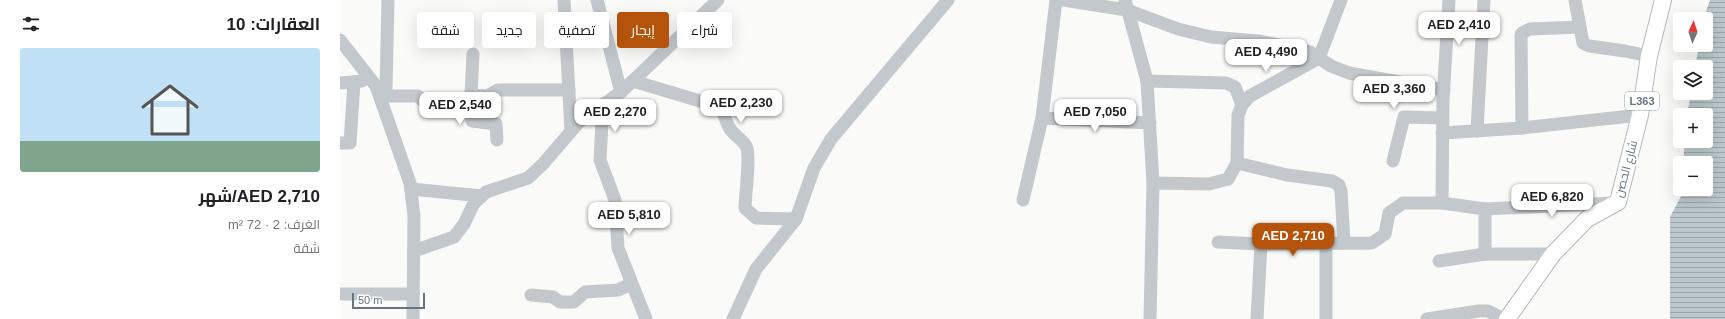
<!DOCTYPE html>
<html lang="ar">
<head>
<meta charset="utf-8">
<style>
  :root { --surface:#fff; --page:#f6f6f6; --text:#202124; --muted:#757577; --line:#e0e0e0; --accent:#b45309 }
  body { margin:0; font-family:Arial,Cairo,sans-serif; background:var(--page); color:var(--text); direction:rtl; height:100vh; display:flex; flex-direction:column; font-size:15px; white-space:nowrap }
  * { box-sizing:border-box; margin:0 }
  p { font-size:13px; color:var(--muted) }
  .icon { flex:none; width:22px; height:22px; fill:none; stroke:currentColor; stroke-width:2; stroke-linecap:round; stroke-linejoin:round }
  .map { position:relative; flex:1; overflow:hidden; direction:ltr }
  .panel { display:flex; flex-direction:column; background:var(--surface); width:340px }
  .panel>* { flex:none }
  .guide { position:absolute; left:12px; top:12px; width:380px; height:36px; direction:rtl; display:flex; gap:8px }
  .needle { width:26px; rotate:3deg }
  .tools { position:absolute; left:1333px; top:12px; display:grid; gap:8px }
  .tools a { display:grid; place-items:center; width:40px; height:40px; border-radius:4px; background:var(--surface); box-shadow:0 4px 16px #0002; font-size:20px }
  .scale { position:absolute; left:12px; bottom:10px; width:73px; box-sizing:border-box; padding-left:4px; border:2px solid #657683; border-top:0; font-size:11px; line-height:14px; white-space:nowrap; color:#657683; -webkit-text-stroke:3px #fff; paint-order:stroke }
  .price { position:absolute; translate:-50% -34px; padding:0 9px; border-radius:8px; background:#fff; color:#222; font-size:13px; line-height:26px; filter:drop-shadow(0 1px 2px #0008) }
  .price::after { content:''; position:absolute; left:50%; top:24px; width:12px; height:9px; margin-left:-6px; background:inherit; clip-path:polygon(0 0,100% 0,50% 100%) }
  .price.on { background:var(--accent); color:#fff }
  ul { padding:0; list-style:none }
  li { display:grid; align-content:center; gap:8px; height:212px; padding:0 20px }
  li+li { border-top:1px solid var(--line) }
  li span { display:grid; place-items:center; height:124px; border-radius:4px; color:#555 }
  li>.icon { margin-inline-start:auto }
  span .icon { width:72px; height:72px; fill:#fffc; stroke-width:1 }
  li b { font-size:17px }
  h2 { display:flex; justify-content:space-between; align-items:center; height:48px; padding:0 20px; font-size:17px }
  .chip { padding:0 14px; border-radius:4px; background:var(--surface); box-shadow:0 4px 16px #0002; font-size:14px; line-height:36px }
  .chip.on { background:var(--accent); color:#fff }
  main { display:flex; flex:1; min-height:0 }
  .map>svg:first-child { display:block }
</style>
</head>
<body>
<main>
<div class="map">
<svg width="1385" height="319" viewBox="0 0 1385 319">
  <defs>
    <pattern id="water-rules" width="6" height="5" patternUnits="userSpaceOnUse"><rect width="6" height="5" fill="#bbc7cb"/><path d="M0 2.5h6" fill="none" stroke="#9ca6aa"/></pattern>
  </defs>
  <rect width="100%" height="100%" fill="#fafaf8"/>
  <polygon fill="url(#water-rules)" points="1370,0 1385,0 1385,319 1330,319 1330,217 1341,196 1341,189 1366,189 1366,163 1343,163 1345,141 1366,141 1366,115 1347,115 1351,93 1366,93 1366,67 1355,67 1359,45 1366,45 1366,19 1363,19"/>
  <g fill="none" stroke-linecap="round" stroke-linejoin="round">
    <defs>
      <polyline id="major" points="1167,319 1213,254 1247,219 1278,202 1300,115 1309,56 1323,0"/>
    </defs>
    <use href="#major" stroke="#b5babe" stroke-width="18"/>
    <g stroke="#c3c8cc" stroke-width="13">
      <polyline points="224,0 231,131"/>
      <polyline points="257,0 281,92"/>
      <polyline points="723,0 787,10 838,29 871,37 918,41 960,49 970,52 991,66 1009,73 1104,90"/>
      <polyline points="785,0 807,81 813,183 810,319"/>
      <polyline points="1235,0 1243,43 1249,46 1285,51 1309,56"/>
      <polyline points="0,40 36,86 70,183 74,216 73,319"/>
      <path d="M 293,81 L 380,107 C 385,115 385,120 389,127 C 393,135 402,139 406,146 C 411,154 405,196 405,208 L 416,218 L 456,219"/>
      <polyline points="807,81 886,83 895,87 902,105"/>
      <polyline points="0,83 22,81"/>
      <polyline points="131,95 133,54"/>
      <polyline points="133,95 132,121 156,124 157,140"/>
      <polyline points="40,96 78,96 83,101 125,99 131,95 147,96 158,90 229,90"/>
      <polyline points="40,96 46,88 48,0"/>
      <polyline points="263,104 260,160 275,200 278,248 306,319"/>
      <polyline points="702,118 810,123"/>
      <polyline points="1182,128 1181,35 1182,33 1190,29 1240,27"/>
      <polyline points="1137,131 1144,0"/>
      <polyline points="1102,133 1182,128 1300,115"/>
      <polyline points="0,143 10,143 14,82"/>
      <polyline points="1053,161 1064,117 1102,118"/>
      <polyline points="897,163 947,175 992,181 999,185 1001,191 1004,242"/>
      <polyline points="813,183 869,184 888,179 897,163 898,115 902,105 910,96 979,58 1001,0"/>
      <polyline points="71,189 142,196"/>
      <polyline points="683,200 702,118 716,0"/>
      <polyline points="1102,203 1103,99 1109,0"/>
      <polyline points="878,242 921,244 1032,243 1045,234 1049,213 1063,203 1102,203 1145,209 1275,203"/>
      <polyline points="74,251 114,237 124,224 134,203 146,192 188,178 203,164 239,122 281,92 378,0"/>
      <polyline points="1145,254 1145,209"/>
      <polyline points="1099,261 1145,254 1213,254"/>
      <polyline points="0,294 73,294"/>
      <polyline points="191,295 213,297 220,302 234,302 245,292 278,290 291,284"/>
      <polyline points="393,319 416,269 456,219 474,168 491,139 608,0"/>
      <polyline points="917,319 921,244"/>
      <polyline points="986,319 986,244"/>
      <polyline points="1087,319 1139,311 1148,311 1164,319"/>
    </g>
    <use href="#major" stroke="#fff" stroke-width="16"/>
  </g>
  <g text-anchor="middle" stroke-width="4" stroke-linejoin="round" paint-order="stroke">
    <rect fill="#fff" stroke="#939fa8" stroke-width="1" x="1285" y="92" width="34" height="18" rx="3"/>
    <g font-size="11" font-weight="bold" fill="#657683">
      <text x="1302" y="105">L363</text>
    </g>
    <g font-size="12" fill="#657683" stroke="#fff">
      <text transform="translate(1286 169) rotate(-75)" y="4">شارع الحصن</text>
    </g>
  </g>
</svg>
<div class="tools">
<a><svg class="needle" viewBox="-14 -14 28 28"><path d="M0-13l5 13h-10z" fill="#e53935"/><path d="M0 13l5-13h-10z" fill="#757577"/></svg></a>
<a><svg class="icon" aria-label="layers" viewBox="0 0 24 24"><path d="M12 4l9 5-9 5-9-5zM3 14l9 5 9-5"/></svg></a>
<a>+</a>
<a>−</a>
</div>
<div class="scale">50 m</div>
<b class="price" style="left:1119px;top:46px">AED 2,410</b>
<b class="price" style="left:926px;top:73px">AED 4,490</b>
<b class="price" style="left:1054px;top:110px">AED 3,360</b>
<b class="price" style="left:401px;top:124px">AED 2,230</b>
<b class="price" style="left:120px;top:126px">AED 2,540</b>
<b class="price" style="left:275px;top:133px">AED 2,270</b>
<b class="price" style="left:755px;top:133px">AED 7,050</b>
<b class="price" style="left:1212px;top:218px">AED 6,820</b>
<b class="price" style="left:289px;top:236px">AED 5,810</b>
<b class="price on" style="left:953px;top:257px">AED 2,710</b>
<div class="guide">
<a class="chip">شراء</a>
<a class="chip on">إيجار</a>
<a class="chip">تصفية</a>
<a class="chip">جديد</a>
<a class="chip">شقة</a>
</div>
</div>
<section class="panel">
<h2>العقارات: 10<svg class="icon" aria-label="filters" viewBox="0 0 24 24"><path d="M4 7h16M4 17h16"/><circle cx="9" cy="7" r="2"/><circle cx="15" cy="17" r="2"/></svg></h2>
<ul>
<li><span style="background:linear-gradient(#bfe0f5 75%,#7fa58c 0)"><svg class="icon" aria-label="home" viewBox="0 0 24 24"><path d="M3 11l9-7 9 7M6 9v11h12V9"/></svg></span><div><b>AED 2,710/شهر</b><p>الغرف: 2 · 72 m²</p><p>شقة</p></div></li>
</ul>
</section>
</main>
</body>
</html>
